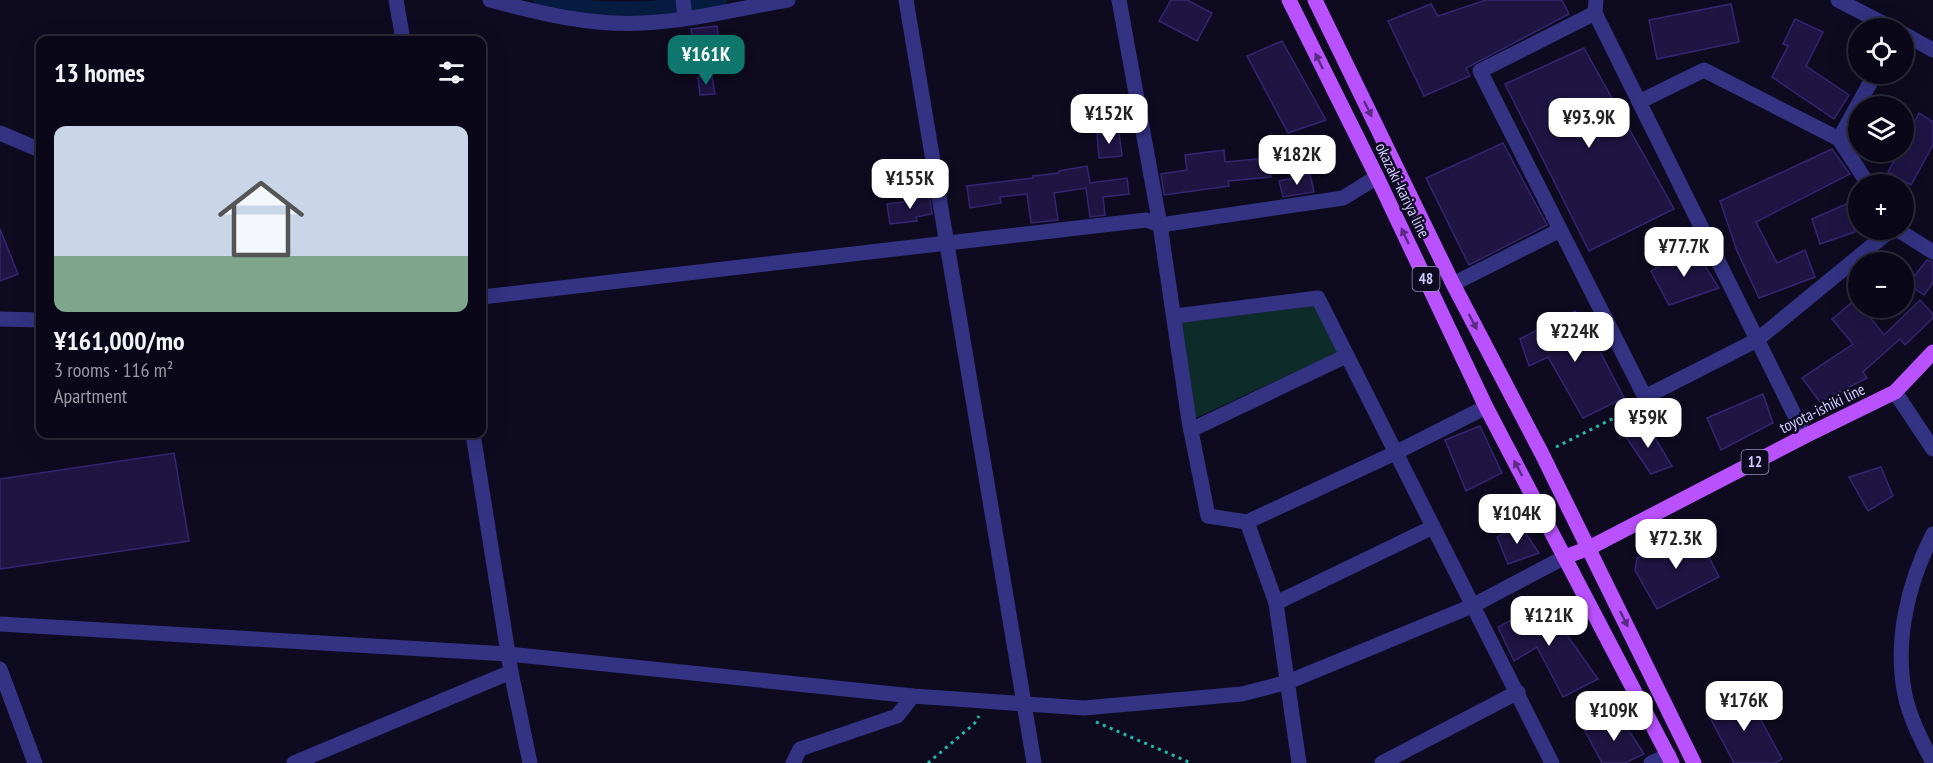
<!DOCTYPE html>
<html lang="en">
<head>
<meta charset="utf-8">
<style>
  :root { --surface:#0a0818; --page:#181625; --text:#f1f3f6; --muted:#999aa2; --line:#2a2937; --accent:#0f766e }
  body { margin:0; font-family:"PT Sans Narrow",sans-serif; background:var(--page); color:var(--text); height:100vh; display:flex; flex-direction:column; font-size:22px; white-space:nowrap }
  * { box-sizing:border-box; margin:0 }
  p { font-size:20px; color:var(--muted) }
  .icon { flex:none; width:33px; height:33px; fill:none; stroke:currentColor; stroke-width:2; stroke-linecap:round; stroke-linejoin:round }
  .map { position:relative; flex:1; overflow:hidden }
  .side { position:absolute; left:36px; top:36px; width:450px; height:402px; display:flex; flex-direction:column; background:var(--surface); border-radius:12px; box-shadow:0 6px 24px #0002,0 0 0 2px var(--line) }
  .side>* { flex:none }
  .buttons { position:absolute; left:1848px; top:18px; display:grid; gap:12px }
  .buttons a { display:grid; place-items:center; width:66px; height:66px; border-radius:50%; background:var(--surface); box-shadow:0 6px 24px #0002,0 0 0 2px var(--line); font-size:30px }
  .price { position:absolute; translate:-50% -51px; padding:0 14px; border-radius:12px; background:#fff; color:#222; font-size:20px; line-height:39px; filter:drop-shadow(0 2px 3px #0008) }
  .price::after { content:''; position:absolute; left:50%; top:36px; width:18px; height:14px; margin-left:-9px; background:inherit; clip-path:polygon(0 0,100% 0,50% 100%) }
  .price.current { background:var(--accent); color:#fff }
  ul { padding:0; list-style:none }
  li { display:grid; align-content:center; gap:12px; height:318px; padding:0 18px }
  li+li { border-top:2px solid var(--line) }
  li span { display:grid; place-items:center; height:186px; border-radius:12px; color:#555 }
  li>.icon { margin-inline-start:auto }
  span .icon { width:108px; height:108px; fill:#fffc; stroke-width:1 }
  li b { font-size:26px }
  h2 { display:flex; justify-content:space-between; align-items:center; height:72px; padding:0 18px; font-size:26px }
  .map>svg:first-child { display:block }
</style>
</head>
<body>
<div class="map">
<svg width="1933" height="763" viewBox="0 0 1933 763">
  <rect width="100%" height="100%" fill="#0e0b20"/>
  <polygon fill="#0d2b29" points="1310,299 1343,350 1189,421 1175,316"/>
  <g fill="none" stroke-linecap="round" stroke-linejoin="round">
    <path stroke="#051b3f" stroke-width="16" d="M 541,0 C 595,15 665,10 719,0"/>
  </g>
  <g fill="#1e1543" stroke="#332571" stroke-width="1.5">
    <polygon points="1171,0 1187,0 1212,13 1197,41 1159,21"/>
    <polygon points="1486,0 1562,0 1569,14 1466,68 1470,76 1424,96 1388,21 1431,4 1438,16"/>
    <polygon points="1731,4 1739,42 1657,59 1649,20"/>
    <polygon points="1795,19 1823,32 1806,66 1849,95 1834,119 1772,77 1788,46 1783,44"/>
    <polygon points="717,26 720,51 737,49 739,68 703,72 700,48 694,49 691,29"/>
    <polygon points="1282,41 1326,120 1288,133 1247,56"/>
    <polygon points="1584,48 1674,209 1589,251 1505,84"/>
    <polygon points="712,76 715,94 700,95 698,77"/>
    <polygon points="1919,113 1933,122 1933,145 1911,185 1888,172 1899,152 1904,152 1904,143"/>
    <polygon points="1119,132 1122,156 1099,158 1097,134"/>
    <polygon points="1503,143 1547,225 1469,265 1426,178"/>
    <polygon points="1832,149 1850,174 1756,222 1777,263 1805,250 1815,277 1759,298 1737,251 1720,201"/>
    <polygon points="1224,150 1225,162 1268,158 1271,177 1228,181 1229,186 1164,195 1161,174 1187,170 1185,155"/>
    <polygon points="1087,166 1090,183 1127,178 1129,194 1103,197 1105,215 1090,217 1086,188 1054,193 1058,220 1031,223 1027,194 1000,197 1001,203 970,208 967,186 1033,178 1033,176 1059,173 1059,171"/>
    <polygon points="1310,174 1314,192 1283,197 1279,181"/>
    <polygon points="929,194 932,214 916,217 917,221 890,224 887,204 918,200 917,196"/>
    <polygon points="1858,199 1858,226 1853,227 1855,232 1820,244 1812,219"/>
    <polygon points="0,229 18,274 0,281"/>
    <polygon points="1693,247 1719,288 1669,305 1651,271"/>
    <polygon points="1927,260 1933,262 1933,283 1924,295 1908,284"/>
    <polygon points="1856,299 1858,308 1863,308 1884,335 1920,300 1933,314 1933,318 1905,345 1900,339 1863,372 1867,378 1820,402 1802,378 1853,344 1832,319"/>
    <polygon points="1575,311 1594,340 1624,398 1583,418 1548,357 1529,366 1520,339"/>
    <polygon points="1763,394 1773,423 1721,450 1707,418"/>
    <polygon points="1646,423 1672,466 1651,474 1624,434"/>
    <polygon points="1480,426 1502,473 1466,491 1445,440"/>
    <polygon points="174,453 189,541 0,569 0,479"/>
    <polygon points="1881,467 1893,496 1868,511 1849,477"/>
    <polygon points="1520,525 1539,553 1508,564 1497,537"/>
    <polygon points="1696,531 1719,577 1657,609 1635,570 1637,558"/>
    <polygon points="1550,600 1567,629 1564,631 1598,679 1563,697 1537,647 1514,661 1498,627"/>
    <polygon points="1746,692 1782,759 1775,763 1734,763 1707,712"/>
    <polygon points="1620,717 1644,754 1625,763 1602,763 1585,731"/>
  </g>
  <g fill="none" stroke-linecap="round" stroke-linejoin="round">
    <g stroke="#23baad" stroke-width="3" stroke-dasharray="3 4.5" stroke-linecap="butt">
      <polyline points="1556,447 1636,407"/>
      <polyline points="1096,722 1191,763"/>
      <polyline points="928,763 974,724 979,716"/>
    </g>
    <g stroke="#333283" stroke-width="15">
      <polyline points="396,0 403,40"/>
      <path d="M 490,0 C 539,13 591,26 643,23 C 691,21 740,8 788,0"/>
      <polyline points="683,0 685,18"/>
      <polyline points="906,0 1034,763"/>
      <polyline points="1119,0 1160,225 1189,421 1208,516 1247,522 1395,453 1486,407"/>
      <polyline points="1596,0 1595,13 1805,436"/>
      <polyline points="1838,0 1892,28"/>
      <polyline points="1595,13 1480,71 1645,397 1757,340 1891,230"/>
      <polyline points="1904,34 1933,50"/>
      <polyline points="1639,102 1704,70 1839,139 1868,184"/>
      <polyline points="0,133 40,150"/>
      <polyline points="1839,139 1875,74"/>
      <polyline points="1898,230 1933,252"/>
      <polyline points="1453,284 1560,230"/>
      <polyline points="482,297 1146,220 1160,225 1343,198 1377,177"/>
      <polyline points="1175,316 1318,298 1552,763"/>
      <polyline points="0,319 40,320"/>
      <polyline points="1895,392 1933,449"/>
      <polyline points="1191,430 1346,356"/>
      <polyline points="473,434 511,672 530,763"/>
      <polyline points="1247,522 1276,603 1299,763"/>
      <path d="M 1933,534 C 1908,583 1894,641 1905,695 C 1910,719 1922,741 1933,763"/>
      <polyline points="1276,603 1433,527"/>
      <polyline points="0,624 508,654 913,696 1084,708 1242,694 1288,682 1472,606 1565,557"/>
      <polyline points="0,669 35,763"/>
      <polyline points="294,763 511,672"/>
      <polyline points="793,763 800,749 897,716 913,696"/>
      <polyline points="1382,763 1518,692"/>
      <polyline points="1651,763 1669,755"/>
    </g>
    <g stroke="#ba51ff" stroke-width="15">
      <polyline points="1289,0 1377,177 1486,407 1672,763"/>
      <polyline points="1315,0 1453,284 1542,454 1694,763"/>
      <polyline points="1565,557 1589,548 1805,436 1895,392 1933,352"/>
    </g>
  </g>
  <defs><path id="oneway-solid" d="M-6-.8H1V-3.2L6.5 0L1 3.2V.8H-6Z" transform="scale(1.5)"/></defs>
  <g fill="#5b2a84">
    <use href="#oneway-solid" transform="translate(1319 61) rotate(-116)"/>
    <use href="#oneway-solid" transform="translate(1368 109) rotate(64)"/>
    <use href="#oneway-solid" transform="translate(1405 236) rotate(-115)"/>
    <use href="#oneway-solid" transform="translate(1473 322) rotate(62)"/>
    <use href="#oneway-solid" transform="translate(1518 468) rotate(-118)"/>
    <use href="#oneway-solid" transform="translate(1624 619) rotate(64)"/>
  </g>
  <g text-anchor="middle" stroke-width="5" stroke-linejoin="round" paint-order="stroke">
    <g fill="#0e0b20" stroke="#9591bc" stroke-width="1.5">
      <rect x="1412.5" y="267" width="27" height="24" rx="4.5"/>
      <rect x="1741.5" y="450" width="27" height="24" rx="4.5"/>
    </g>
    <g font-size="15" font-weight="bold" fill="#cfcaff">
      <text x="1426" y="284">48</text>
      <text x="1755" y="467">12</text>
    </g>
    <g font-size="16" fill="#cfcaff" stroke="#0e0b20">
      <text transform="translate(1403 190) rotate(64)" y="6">okazaki-kariya line</text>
      <text transform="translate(1822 408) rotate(-26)" y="6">toyota-ishiki line</text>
    </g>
  </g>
</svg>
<div class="buttons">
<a><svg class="icon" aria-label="locate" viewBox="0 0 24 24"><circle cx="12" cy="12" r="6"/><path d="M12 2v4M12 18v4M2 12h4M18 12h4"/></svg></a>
<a><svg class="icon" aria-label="layers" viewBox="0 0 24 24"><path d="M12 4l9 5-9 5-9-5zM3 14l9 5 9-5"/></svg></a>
<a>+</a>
<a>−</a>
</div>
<b class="price current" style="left:706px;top:86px">¥161K</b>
<b class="price" style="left:1109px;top:145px">¥152K</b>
<b class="price" style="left:1589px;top:149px">¥93.9K</b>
<b class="price" style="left:1297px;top:186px">¥182K</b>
<b class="price" style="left:910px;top:210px">¥155K</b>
<b class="price" style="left:1684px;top:278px">¥77.7K</b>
<b class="price" style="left:1575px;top:363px">¥224K</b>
<b class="price" style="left:1648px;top:449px">¥59K</b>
<b class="price" style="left:1517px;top:545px">¥104K</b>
<b class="price" style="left:1676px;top:570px">¥72.3K</b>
<b class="price" style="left:1549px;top:647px">¥121K</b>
<b class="price" style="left:1744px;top:732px">¥176K</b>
<b class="price" style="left:1614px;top:742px">¥109K</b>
<section class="side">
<h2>13 homes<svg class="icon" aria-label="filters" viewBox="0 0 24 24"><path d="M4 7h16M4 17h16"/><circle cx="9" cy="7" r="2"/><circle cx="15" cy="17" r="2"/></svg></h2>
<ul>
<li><span style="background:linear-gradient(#c9d6e8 70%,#7fa58c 0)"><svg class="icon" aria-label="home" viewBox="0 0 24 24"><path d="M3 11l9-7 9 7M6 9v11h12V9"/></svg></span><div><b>¥161,000/mo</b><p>3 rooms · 116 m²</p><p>Apartment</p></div></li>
</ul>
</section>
</div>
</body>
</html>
